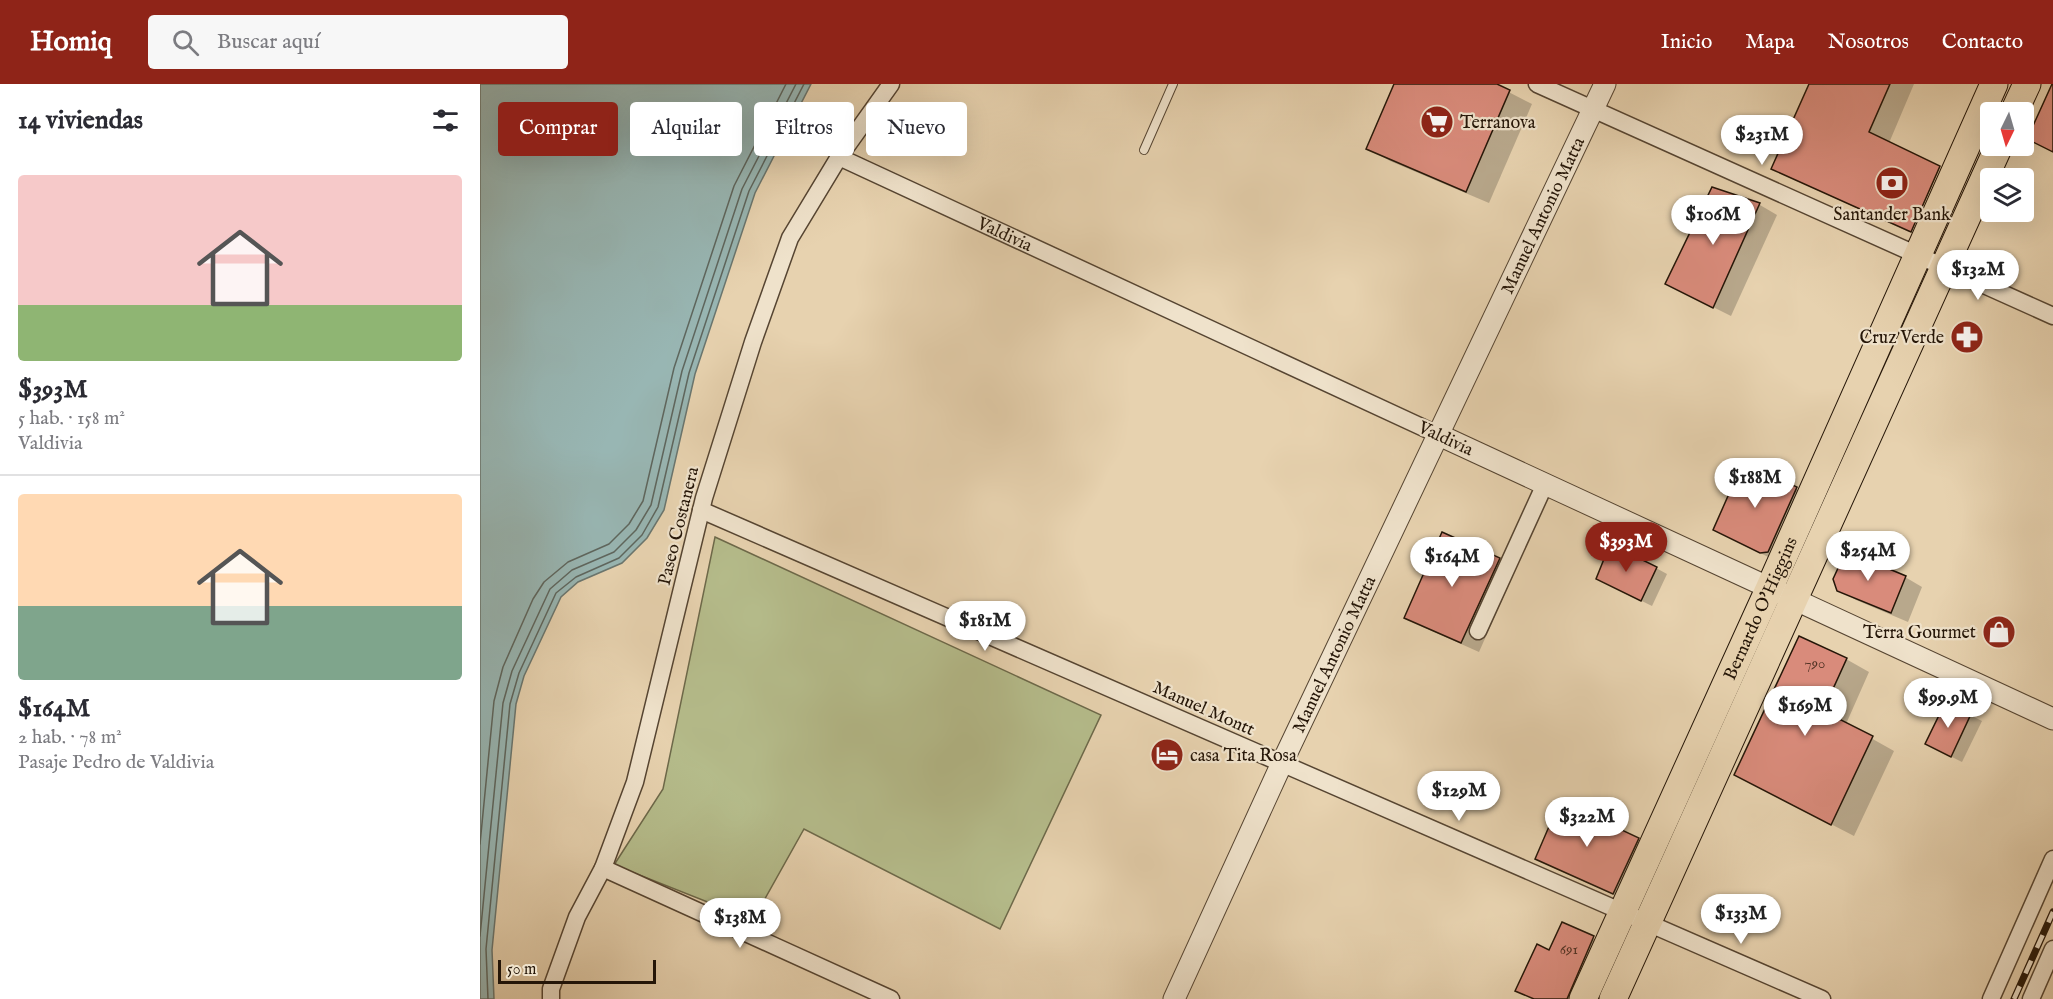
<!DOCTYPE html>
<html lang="es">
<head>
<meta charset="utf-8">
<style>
  :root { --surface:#fff; --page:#f7f7f7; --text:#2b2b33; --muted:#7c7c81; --line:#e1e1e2; --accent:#8f2418 }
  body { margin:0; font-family:"IM FELL English",serif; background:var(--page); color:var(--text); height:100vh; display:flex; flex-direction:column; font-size:22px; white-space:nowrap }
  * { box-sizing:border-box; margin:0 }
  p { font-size:20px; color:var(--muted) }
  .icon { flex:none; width:33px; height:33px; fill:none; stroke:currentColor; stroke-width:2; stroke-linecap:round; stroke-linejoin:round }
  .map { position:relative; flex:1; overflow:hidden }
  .sheet { display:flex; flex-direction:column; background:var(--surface); width:480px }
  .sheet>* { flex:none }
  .hud { position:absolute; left:18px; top:18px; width:570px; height:54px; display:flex; gap:12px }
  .needle { width:39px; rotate:185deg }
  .buttons { position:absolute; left:1500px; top:18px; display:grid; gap:12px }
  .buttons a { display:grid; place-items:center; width:54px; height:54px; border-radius:6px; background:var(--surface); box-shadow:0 6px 24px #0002; font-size:30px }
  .scale { position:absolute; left:18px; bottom:15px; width:158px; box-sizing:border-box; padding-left:6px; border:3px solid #251608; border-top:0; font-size:16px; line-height:21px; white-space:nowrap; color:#251608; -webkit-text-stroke:4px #efe2cb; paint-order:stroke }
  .price { position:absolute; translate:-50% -51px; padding:0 14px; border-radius:21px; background:#fff; color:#222; font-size:20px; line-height:39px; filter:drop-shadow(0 2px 3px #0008) }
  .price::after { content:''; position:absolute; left:50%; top:36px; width:18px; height:14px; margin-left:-9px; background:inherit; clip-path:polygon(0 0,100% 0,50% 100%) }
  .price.on { background:var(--accent); color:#fff }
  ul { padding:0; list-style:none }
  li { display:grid; align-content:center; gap:12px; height:318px; padding:0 18px }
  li+li { border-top:2px solid var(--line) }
  li span { display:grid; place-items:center; height:186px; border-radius:6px; color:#555 }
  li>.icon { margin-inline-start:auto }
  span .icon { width:108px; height:108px; fill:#fffc; stroke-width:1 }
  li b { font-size:26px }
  h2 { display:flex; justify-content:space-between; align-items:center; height:72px; padding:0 18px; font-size:26px }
  .tag { padding:0 21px; border-radius:6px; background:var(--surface); box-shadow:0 6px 24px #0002; font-size:21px; line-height:54px }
  .tag.on { background:var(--accent); color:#fff }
  header { display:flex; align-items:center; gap:36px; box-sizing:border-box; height:84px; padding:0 30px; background:var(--accent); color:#fff }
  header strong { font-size:28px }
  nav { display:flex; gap:33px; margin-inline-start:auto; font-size:21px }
  .search { width:420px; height:54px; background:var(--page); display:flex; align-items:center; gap:15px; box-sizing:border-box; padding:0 21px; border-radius:6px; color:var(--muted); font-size:22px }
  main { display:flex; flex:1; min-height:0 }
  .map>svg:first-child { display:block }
</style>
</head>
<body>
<header>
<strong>Homiq</strong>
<div class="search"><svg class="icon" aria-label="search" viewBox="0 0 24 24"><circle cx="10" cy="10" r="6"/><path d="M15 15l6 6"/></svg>Buscar aquí</div>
<nav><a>Inicio</a><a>Mapa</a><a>Nosotros</a><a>Contacto</a></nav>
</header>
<main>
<section class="sheet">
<h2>14 viviendas<svg class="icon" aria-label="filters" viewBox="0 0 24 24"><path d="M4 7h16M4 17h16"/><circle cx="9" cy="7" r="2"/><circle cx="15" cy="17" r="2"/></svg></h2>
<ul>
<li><span style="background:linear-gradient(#f6c9c9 70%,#8fb573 0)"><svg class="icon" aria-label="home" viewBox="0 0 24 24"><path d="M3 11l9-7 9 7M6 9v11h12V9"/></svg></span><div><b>$393M</b><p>5 hab. · 158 m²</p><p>Valdivia</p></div></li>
<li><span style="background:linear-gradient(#ffd9b3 60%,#7fa58c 0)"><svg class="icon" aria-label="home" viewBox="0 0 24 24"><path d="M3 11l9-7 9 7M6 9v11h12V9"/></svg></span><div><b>$164M</b><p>2 hab. · 78 m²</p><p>Pasaje Pedro de Valdivia</p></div></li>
</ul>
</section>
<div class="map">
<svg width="1573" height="915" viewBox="0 0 1573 915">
  <rect width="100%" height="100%" fill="#e7d2af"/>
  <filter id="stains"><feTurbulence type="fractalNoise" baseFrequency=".00333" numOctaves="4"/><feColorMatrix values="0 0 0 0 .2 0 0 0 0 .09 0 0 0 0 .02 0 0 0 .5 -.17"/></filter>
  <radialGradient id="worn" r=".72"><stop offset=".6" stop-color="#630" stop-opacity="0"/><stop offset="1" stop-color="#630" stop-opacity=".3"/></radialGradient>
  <polygon fill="#b5bc8b" stroke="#6d694a" stroke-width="1.5" points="235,453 621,631 520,845 324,745 273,836 134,781 183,705"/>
  <polygon fill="#98b6b3" stroke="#6a766f" stroke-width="1.5" points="0,0 331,0 275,109 215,290 184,426 167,454 142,479 98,498 81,513 44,592 36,620 12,866 14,915 0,915"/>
  <g fill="#0003">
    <polygon points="915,0 1013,0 1052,20 1009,119 910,77 888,64"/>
    <polygon points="1330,0 1434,0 1409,59 1458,82 1429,148 1313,95 1293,84"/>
    <polygon points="1461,84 1479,94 1451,158 1432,149"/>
    <polygon points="1233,105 1280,121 1297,131 1251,232 1187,200"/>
    <polygon points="1264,380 1334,414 1298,478 1235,446"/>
    <polygon points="1019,475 1036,485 999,568 943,543 926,533"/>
    <polygon points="1176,484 1187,490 1172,522 1129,501"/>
    <polygon points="1425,493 1442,503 1428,538 1376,516 1359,506"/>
    <polygon points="1320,554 1366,575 1389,588 1366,640 1414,667 1374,752 1256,691"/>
    <polygon points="1466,619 1502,637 1482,678 1458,666"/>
    <polygon points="1158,755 1175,765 1151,818 1074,784 1057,774"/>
    <polygon points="1083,840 1125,860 1101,915 1054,915 1070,868"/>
  </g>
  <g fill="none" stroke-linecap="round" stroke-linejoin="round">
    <g stroke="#5e665e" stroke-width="1.5">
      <polyline points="0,760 14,617 23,583 53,515 64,498 88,478 129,460 149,440 163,417 194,284 254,102 306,0"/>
      <polyline points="0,852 23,619 32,587 70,505 92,486 134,468 156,446 171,421 202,287 262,105 316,0"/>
      <polyline points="8,915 6,865 30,620 39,589 76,509 96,493 139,474 162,451 178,423 209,289 269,107 324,0"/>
    </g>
  </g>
  <g fill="#d98b7b" stroke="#251608" stroke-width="1.5">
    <polygon points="914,0 1017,0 1030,6 986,108 886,65"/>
    <polygon points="1329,0 1410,0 1389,48 1460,82 1431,148 1291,85"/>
    <polygon points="1572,0 1573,0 1573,68 1547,55"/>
    <polygon points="1232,103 1280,119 1233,224 1185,200"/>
    <polygon points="1263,378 1317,403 1288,468 1280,469 1233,446"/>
    <polygon points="962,448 1020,474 981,559 924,534"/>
    <polygon points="1130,460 1177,483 1161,517 1116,495"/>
    <polygon points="1366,467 1426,492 1411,529 1357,507 1353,495"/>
    <polygon points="1319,552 1367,574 1343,627 1393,652 1351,741 1254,691"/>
    <polygon points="1466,617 1491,630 1471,673 1445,660"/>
    <polygon points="1080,717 1159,754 1133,810 1055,775"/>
    <polygon points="1082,838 1114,852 1087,915 1054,915 1035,907 1057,860 1069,866"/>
  </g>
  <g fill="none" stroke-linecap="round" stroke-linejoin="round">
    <defs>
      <polyline id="service" points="664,66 693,0"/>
      <g id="minor">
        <polyline points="1057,0 1573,232"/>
        <path id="s1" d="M 359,73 L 959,351"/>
        <polyline points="221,426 1342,915"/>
        <polyline points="998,547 1065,400"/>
        <polyline points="123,784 411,915"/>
        <polyline points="71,915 71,905 97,833 123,784 155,698 224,414 273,258 310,154 359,73 411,0"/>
        <polyline points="1511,915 1573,775"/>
        <polyline points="1551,915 1573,865"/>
      </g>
      <g id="tertiary">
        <polyline points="959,351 1573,635"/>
        <path id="s2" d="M 694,915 L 802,679 L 1125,0"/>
      </g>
      <g id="primary">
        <polyline points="1534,28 1547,0"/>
        <path id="s3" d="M 1103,915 L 1290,503 L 1514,0"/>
        <polyline points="1133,915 1519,62"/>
      </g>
    </defs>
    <use href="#service" stroke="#564532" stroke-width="10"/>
    <use href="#minor" stroke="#564532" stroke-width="19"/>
    <use href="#tertiary" stroke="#564532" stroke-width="23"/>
    <use href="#primary" stroke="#251608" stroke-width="29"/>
    <use href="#service" stroke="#efe2cb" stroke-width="8"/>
    <use href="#minor" stroke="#efe2cb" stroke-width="16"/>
    <use href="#tertiary" stroke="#efe2cb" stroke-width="21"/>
    <use href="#primary" stroke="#e7d2af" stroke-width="27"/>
    <defs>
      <polyline id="rail" points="1534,915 1573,828"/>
    </defs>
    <use href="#rail" stroke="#251608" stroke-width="7"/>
    <use href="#rail" stroke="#efe2cb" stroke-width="4.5" stroke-dasharray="14" stroke-linecap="butt"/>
  </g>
  <defs>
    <symbol id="supermarket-disc" viewBox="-11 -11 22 22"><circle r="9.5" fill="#8f2418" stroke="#efe2cb"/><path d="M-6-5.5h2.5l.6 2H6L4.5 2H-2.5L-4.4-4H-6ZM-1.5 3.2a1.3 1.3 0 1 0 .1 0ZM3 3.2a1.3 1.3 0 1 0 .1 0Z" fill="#fff"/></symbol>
    <symbol id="bank-disc" viewBox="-11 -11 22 22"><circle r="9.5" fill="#8f2418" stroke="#efe2cb"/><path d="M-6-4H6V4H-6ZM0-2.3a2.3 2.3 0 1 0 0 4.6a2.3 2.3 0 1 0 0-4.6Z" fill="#fff"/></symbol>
    <symbol id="pharmacy-disc" viewBox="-11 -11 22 22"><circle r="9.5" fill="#8f2418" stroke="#efe2cb"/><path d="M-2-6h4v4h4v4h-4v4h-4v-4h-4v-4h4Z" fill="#fff"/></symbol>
    <symbol id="shop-disc" viewBox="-11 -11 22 22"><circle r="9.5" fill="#8f2418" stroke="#efe2cb"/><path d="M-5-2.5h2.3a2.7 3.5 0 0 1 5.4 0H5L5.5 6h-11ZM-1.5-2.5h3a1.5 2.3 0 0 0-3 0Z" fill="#fff"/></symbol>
    <symbol id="hotel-disc" viewBox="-11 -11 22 22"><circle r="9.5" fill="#8f2418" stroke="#efe2cb"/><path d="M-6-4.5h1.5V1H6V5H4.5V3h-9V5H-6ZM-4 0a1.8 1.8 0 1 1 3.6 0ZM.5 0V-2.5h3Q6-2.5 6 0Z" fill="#fff"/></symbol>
  </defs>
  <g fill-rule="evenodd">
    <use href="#supermarket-disc" x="938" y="19" width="38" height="38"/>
    <use href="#bank-disc" x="1393" y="80" width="38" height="38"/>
    <use href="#pharmacy-disc" x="1468" y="234" width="38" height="38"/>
    <use href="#shop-disc" x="1500" y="529" width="38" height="38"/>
    <use href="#hotel-disc" x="668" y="652" width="38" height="38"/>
  </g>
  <g text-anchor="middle" stroke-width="4.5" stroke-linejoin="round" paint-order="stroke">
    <g font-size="15" fill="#523325">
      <text x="1335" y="584">790</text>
      <text x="1089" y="870">691</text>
    </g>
    <g font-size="18" fill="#251608" stroke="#efe2cb" text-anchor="start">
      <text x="980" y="44">Terranova</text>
      <text x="1412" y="136" text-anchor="middle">Santander Bank</text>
      <text x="1464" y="259" text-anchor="end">Cruz Verde</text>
      <text x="1496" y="554" text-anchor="end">Terra Gourmet</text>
      <text x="710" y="677">casa Tita Rosa</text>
    </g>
    <g font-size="18" fill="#251608" stroke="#efe2cb">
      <text dy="6" stroke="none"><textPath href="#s2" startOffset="866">Manuel Antonio Matta</textPath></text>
      <text dy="6" stroke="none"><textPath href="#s1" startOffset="183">Valdivia</textPath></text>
      <text transform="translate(966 354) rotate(25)" y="6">Valdivia</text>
      <text transform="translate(198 442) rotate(-76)" y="6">Paseo Costanera</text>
      <text dy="6" stroke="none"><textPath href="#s3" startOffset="429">Bernardo O'Higgins</textPath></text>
      <text dy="6" stroke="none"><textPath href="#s2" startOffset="380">Manuel Antonio Matta</textPath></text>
      <text transform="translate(724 624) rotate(24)" y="6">Manuel Montt</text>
    </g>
  </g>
  <rect width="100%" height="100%" filter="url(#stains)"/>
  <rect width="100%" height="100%" fill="url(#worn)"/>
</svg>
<div class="buttons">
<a><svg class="needle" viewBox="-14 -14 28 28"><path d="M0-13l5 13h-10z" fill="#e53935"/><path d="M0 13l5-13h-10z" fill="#7c7c81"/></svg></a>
<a><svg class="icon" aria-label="layers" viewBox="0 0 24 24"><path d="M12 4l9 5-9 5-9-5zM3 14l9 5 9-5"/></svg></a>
</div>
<div class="scale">50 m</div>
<b class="price" style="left:1282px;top:82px">$231M</b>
<b class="price" style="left:1233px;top:162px">$106M</b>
<b class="price" style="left:1498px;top:217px">$132M</b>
<b class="price" style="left:1275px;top:425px">$188M</b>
<b class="price on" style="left:1146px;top:489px">$393M</b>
<b class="price" style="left:1388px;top:498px">$254M</b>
<b class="price" style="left:972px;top:504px">$164M</b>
<b class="price" style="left:505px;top:568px">$181M</b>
<b class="price" style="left:1468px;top:645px">$99.9M</b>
<b class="price" style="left:1325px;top:653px">$169M</b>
<b class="price" style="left:979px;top:738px">$129M</b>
<b class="price" style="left:1107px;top:764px">$322M</b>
<b class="price" style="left:1261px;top:861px">$133M</b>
<b class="price" style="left:260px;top:865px">$138M</b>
<div class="hud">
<a class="tag on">Comprar</a>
<a class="tag">Alquilar</a>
<a class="tag">Filtros</a>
<a class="tag">Nuevo</a>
</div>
</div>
</main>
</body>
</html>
